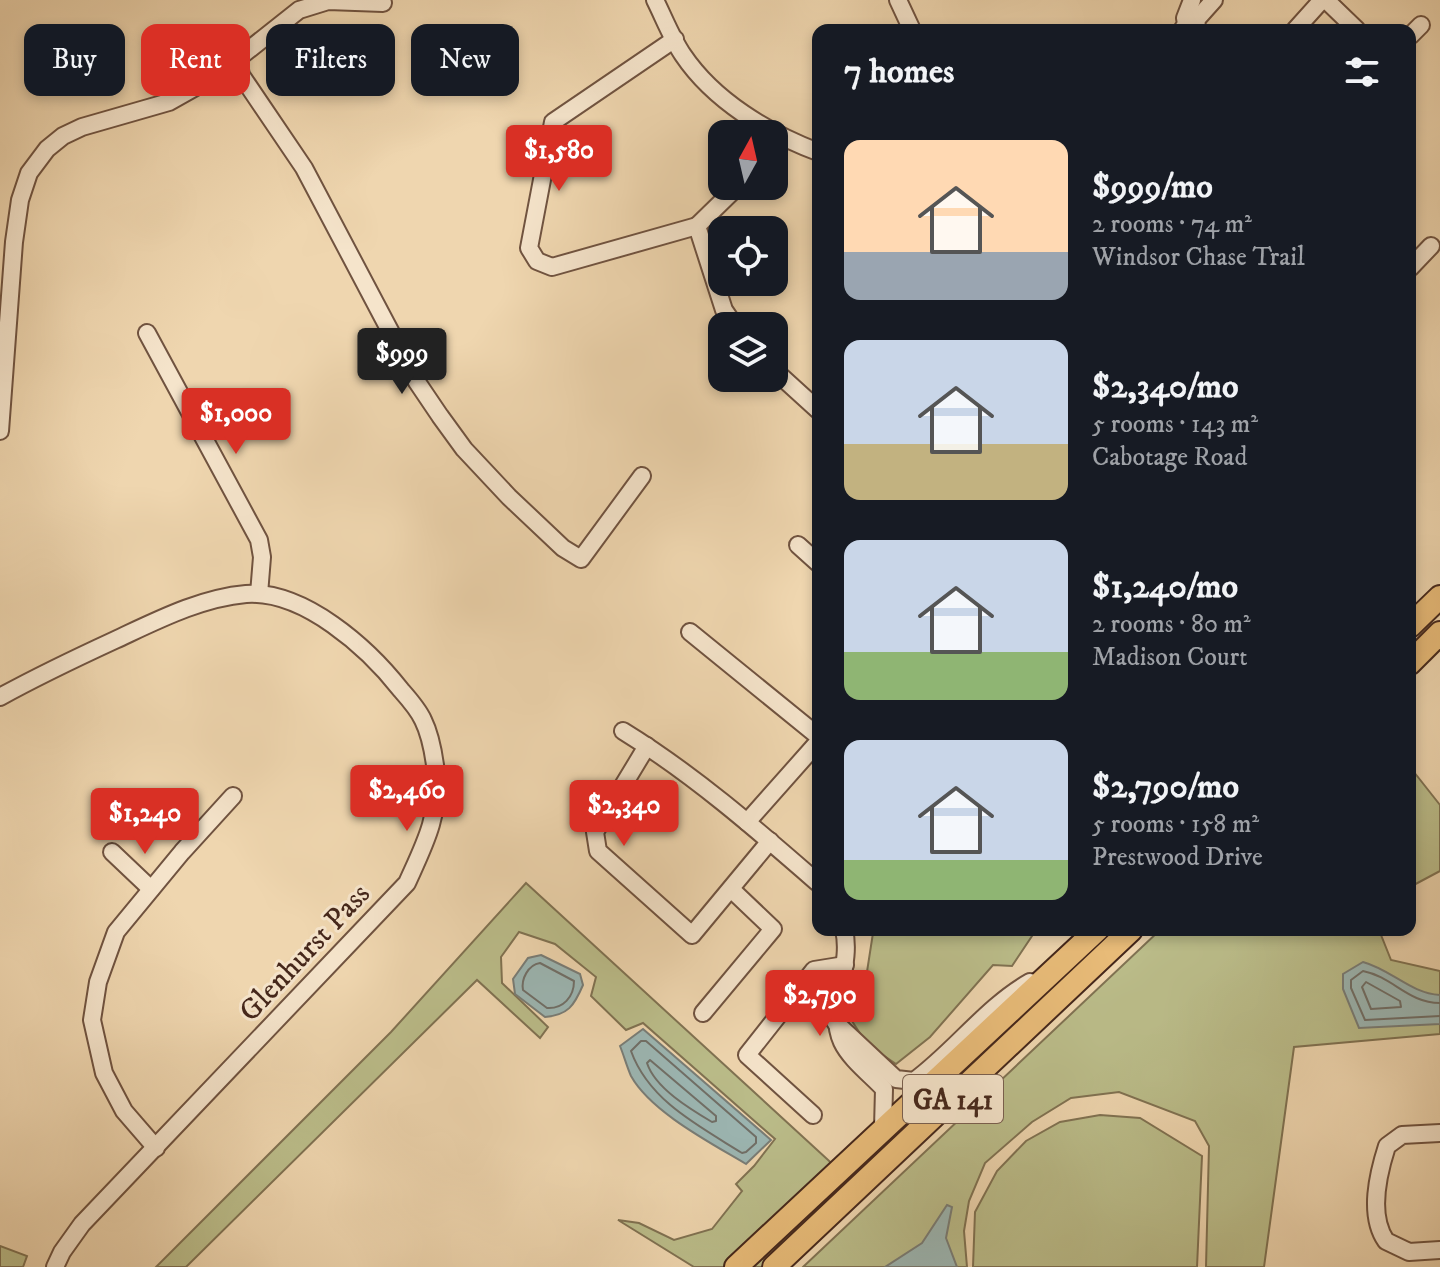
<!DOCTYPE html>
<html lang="en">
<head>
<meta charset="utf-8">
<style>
  :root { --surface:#171b24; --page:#20242c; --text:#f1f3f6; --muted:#9ea1a6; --accent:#d93025 }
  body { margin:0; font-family:"IM FELL DW Pica",serif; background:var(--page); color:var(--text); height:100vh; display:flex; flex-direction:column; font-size:30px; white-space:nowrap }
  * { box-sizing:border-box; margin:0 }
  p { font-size:26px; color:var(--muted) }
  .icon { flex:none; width:44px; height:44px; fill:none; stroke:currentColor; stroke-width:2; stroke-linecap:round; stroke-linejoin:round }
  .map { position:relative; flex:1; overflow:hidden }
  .details { position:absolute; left:812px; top:24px; width:604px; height:912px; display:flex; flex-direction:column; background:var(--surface); border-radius:16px; box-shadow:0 4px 12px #0003 }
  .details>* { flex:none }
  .banner { position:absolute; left:24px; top:24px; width:668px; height:72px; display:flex; gap:16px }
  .needle { width:52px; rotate:8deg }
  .buttons { position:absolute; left:708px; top:120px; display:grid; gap:16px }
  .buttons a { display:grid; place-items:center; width:80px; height:80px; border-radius:16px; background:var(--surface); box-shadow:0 4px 12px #0003; font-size:40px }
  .price { position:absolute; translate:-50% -68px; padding:0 18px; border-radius:8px; background:var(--accent); color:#fff; font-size:26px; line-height:52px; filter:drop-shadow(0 2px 4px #0008) }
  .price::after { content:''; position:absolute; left:50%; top:48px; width:24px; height:18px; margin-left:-12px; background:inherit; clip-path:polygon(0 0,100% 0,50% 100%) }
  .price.selected { background:#222; color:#fff }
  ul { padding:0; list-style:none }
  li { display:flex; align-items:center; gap:24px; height:200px; padding:0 32px }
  li span { display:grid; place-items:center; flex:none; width:224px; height:160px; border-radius:16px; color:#555 }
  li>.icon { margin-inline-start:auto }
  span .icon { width:96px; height:96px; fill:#fffc; stroke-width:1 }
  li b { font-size:34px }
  h2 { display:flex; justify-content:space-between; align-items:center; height:96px; padding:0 32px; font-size:34px }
  .pill { padding:0 28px; border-radius:16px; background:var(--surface); box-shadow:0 4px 12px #0003; font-size:28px; line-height:72px }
  .pill.selected { background:var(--accent); color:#fff }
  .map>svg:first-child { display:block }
</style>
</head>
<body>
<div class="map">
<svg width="1440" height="1267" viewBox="0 0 1440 1267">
  <rect width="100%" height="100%" fill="#efd6af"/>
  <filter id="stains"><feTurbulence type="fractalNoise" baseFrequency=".0025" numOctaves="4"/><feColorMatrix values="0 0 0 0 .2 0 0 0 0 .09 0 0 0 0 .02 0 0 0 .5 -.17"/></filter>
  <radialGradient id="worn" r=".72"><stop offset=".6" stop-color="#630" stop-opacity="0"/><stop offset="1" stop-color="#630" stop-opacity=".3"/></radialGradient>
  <g fill="#bbbd8a" stroke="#807252" stroke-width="2">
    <polygon points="1410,767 1440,805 1440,871 1410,887"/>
    <polygon points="526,883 851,1181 765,1267 694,1267 618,1220 639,1223 674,1240 712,1229 742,1191 736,1184 754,1166 775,1139 643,1023 626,1030 591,996 596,977 555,944 519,932 501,957 502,983 548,1027 540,1038 477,980 186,1267 156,1267 391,1032"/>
    <polygon points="868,930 1036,930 1012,966 993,965 930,1037 896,1064 867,1044 850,1018 862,1004 873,933"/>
    <polygon points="1160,930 1379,930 1391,960 1440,971 1440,1034 1294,1047 1264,1267 1206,1267 1209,1146 1195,1121 1119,1092 1071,1098 1032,1122 985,1163 969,1201 964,1231 967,1267 803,1267"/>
    <polygon points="1100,1115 1140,1118 1202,1156 1197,1267 973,1267 975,1212 997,1171 1026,1141 1060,1122"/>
    <polygon points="0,1246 27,1256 23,1267 0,1267"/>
  </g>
  <g fill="#9cb7b4" stroke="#797d77" stroke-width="2">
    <path d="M 541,955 L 580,974 L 583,985 C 574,1006 568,1015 545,1017 L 515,994 L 513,979 L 528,958 Z"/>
    <path d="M 1363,962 C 1392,970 1410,993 1440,995 L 1440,1024 L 1359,1028 L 1343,989 L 1343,974 Z"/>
    <path d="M 643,1029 L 771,1140 L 746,1164 C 711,1143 651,1112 631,1076 C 627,1067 624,1056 620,1046 Z"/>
    <polygon points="947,1205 952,1207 946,1238 957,1267 885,1267 922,1243"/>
  </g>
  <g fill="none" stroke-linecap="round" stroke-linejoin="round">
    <g stroke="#706f68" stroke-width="2">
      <path d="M 540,963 L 574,981 C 574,997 563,1009 547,1008 L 523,990 C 521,979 528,965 540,963 Z"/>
      <polygon points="1366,982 1400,1001 1401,1007 1371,1009 1362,987"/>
      <path d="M 1440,1003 C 1408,1003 1393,977 1363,971 L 1351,980 L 1351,988 L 1365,1020 L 1440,1016"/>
      <path d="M 641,1041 L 646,1041 L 756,1137 L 756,1143 L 746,1152 L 742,1153 C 699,1126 649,1101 631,1051 Z"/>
      <path d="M 650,1060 L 716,1116 L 716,1121 L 712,1122 C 690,1109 655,1088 647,1063 Z"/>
    </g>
    <defs>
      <g id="minor">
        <path d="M 655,0 C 664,18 672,39 683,55 C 714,101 768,133 818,152"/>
        <polyline points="898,0 912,30"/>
        <polyline points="1326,0 1357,30"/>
        <polyline points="1182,30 1186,24 1185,18 1192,0"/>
        <polyline points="1196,30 1197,19 1214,0"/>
        <polyline points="1295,30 1322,0"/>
        <polyline points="1410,36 1421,25"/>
        <polyline points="675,39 553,122 529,248 537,261 552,267 697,226"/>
        <polyline points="238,59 241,75 304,168 417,382 440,416 464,449 509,497 563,548 581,559 642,476"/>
        <polyline points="1410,268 1431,246"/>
        <polyline points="735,326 724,310 697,226 738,186"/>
        <polyline points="147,333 259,540 262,557 259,594"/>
        <polyline points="774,370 818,410"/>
        <polyline points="0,431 14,242 20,200 29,173 47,149 63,136 82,127 169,102 217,75 299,10 328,1 383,3"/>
        <polyline points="798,545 818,563"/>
        <polyline points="690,632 818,736"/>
        <path d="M 0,697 C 38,676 76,658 115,640 C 156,621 200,598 246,594 C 304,590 368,648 401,690 C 409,699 418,709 423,720 C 431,736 434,755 436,773 C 439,818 425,843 407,883 L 82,1224 L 62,1252 L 55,1267"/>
        <path d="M 623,731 C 693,774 756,829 818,883"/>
        <polyline points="647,746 595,832 598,851 692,935 770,841"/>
        <polyline points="747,822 818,742"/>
        <polyline points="112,852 151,889"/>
        <path d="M 844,930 C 853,967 826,1007 842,1042 C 850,1059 871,1075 884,1089 L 883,1128"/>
        <polyline points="703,1013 773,929 731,889"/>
        <path d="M 835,1022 L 896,1079 L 914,1081 C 955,1051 986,1007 1030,982"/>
        <polyline points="813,1115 747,1055 814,970 845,965"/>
        <path d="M 1440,1133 L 1402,1135 L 1387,1146 C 1378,1174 1368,1215 1386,1241 L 1409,1252 L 1440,1250"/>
        <polyline points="156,1148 124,1111 104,1073 92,1020 98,982 116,932 182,852 233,796"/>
      </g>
      <g id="highway">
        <polyline points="1410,626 1440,597"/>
        <polyline points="1410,663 1440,633"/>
        <polyline points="736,1267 1097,930"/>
        <polyline points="774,1267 1131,930"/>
      </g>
    </defs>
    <use href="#minor" stroke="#705340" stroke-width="20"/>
    <use href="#highway" stroke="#45271b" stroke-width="26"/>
    <use href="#minor" stroke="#f5e4cb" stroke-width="16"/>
    <use href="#highway" stroke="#e8bb78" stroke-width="22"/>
  </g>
  <g text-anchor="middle" stroke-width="6" stroke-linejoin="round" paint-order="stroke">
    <rect fill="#f5e4cb" stroke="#7a6050" stroke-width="2" x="903" y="1075" width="100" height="48" rx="6"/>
    <g font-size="28" font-weight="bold" fill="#45271b">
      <text x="953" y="1109">GA 141</text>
    </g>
    <g font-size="30" fill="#45271b" stroke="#f5e4cb">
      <text transform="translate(304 952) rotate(-47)" y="10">Glenhurst Pass</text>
    </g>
  </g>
  <rect width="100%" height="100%" filter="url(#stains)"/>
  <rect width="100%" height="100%" fill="url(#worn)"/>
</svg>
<div class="buttons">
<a><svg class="needle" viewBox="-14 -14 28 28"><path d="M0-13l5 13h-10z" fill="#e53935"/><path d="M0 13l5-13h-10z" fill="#9ea1a6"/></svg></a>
<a><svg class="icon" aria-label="locate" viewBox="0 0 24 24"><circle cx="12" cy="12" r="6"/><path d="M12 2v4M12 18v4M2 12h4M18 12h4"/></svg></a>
<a><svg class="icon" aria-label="layers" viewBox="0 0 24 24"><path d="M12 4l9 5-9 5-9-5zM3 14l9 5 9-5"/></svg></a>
</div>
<b class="price" style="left:559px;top:193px">$1,580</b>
<b class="price selected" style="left:402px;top:396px">$999</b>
<b class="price" style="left:236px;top:456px">$1,000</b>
<b class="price" style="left:407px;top:833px">$2,460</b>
<b class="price" style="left:624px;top:848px">$2,340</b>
<b class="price" style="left:145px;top:856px">$1,240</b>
<b class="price" style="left:820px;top:1038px">$2,790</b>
<div class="banner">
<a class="pill">Buy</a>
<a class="pill selected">Rent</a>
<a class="pill">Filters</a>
<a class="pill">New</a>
</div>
<section class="details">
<h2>7 homes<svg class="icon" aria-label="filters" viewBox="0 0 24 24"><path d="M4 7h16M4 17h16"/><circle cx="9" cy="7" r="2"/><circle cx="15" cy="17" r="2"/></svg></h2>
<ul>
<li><span style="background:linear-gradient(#ffd9b3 70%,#9aa5b1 0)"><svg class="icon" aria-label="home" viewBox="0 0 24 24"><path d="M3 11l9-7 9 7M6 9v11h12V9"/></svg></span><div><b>$999/mo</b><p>2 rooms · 74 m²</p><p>Windsor Chase Trail</p></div></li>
<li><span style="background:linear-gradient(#c9d6e8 65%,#c2b280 0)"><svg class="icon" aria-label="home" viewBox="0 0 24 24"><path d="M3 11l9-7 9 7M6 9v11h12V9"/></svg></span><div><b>$2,340/mo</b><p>5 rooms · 143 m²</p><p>Cabotage Road</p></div></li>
<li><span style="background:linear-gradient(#c9d6e8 70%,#8fb573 0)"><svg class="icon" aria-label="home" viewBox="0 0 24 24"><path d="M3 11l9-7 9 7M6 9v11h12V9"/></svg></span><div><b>$1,240/mo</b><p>2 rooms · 80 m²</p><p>Madison Court</p></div></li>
<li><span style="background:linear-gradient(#c9d6e8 75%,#8fb573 0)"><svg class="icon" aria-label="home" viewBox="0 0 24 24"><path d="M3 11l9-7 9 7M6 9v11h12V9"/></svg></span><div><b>$2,790/mo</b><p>5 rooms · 158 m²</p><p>Prestwood Drive</p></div></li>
</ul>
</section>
</div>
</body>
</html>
